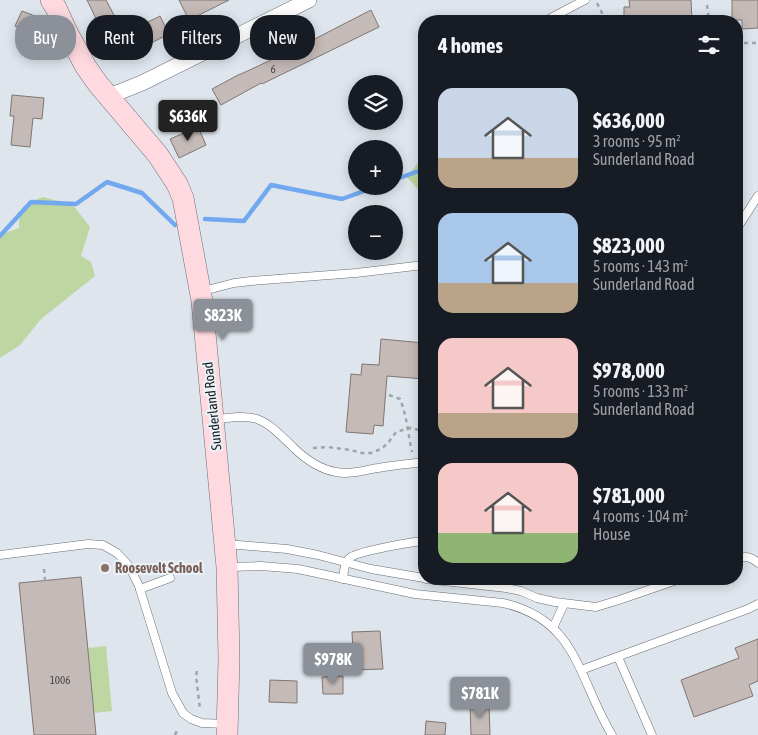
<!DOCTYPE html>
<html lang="en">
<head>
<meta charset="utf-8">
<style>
  :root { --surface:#171b24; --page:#242831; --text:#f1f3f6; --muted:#9ea1a6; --accent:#8c9099 }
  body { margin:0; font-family:"Asap Condensed",sans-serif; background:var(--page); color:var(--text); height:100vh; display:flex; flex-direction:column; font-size:19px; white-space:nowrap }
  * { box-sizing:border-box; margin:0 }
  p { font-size:16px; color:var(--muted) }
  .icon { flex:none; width:28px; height:28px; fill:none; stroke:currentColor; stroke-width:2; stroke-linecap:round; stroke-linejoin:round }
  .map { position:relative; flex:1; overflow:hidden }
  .sheet { position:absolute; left:418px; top:15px; width:325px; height:570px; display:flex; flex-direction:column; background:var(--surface); border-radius:20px; box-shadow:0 2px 12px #0003 }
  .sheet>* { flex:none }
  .hud { position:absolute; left:15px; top:15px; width:328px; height:45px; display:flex; gap:10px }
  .fabs { position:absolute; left:348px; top:75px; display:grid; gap:10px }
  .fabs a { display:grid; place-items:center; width:55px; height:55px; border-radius:50%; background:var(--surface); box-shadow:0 2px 12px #0003; font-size:25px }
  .price { position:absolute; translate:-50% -42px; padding:0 11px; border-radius:5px; background:var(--accent); color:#fff; font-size:16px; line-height:32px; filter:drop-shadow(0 1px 2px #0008) }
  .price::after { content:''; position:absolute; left:50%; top:30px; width:15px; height:11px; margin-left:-8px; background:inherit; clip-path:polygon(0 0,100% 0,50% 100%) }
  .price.selected { background:#222; color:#fff }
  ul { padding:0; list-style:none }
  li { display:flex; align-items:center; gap:15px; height:125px; padding:0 20px }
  li span { display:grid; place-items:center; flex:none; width:140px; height:100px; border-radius:15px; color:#555 }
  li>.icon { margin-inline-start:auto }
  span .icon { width:60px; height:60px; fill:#fffc; stroke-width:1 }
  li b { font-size:21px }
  h2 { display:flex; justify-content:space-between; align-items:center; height:60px; padding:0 20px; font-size:21px }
  .pill { padding:0 18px; border-radius:20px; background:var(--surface); box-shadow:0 2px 12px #0003; font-size:18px; line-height:45px }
  .pill.selected { background:var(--accent); color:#fff }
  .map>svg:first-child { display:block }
</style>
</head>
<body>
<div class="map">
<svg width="758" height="735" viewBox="0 0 758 735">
  <rect width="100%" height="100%" fill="#dee5ec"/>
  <g fill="#bed6a2">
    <polygon points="424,162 424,196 407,177 417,164"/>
    <path d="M 43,197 L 73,205 L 90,227 L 81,256 L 91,262 L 95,276 L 41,319 L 20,345 L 0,358 L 0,235 L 19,228 C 20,206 22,204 43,197 Z"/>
    <polygon points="106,646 112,711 94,713 88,648"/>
  </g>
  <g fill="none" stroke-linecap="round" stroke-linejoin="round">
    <g stroke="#72a8ef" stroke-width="4.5">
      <polyline points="394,180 424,169"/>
      <polyline points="205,219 244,221 271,185 342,199 378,186"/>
      <polyline points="0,236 31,202 76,204 107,182 142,193 175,225"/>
    </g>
  </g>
  <g fill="#c4bab7" stroke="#807673">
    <polygon points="87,0 106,0 116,19 100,27"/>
    <polygon points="179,0 229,0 189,20"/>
    <polygon points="629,0 691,0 692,21 624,21 624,7 630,7"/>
    <polygon points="732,0 758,0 758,28 742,29 742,20 732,20"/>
    <polygon points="371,10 379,27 262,84 261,83 221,105 212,89 240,74 241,74 301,46"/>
    <polygon points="22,11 48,21 42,36 15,26"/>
    <polygon points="160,16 169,34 141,48 132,30"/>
    <polygon points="12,95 44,98 42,119 33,118 30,147 11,145 14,116 10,116"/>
    <polygon points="198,127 206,145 179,158 170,139"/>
    <polygon points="381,339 424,343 424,379 387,376 383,426 374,425 373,434 346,432 351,374 361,375 362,364 379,365"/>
    <polygon points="81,577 96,735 34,735 19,583"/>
    <polygon points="380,631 383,669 354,670 352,632"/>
    <polygon points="758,639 758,681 749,685 753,696 694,717 681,680 739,658 735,648"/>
    <polygon points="343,676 343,694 323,694 322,677"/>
    <polygon points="270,680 297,681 297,703 269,702"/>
    <polygon points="489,703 490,735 471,735 470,704"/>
    <polygon points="426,721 446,723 445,735 425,735"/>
  </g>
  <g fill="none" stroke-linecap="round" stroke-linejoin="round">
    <defs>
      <g id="lane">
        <polyline points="545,21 585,0"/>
        <polyline points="736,230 758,196"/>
        <polyline points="203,291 234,283 251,281 356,273 424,265"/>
        <path d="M 214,420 C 228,418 243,415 257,419 C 271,424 282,437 293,447 C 305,459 319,469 336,472 C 350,475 364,470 378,468 C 393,465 408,464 424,462"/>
        <polyline points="227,544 287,549 318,555 371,569 424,578"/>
        <polyline points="0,555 88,544 103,545 117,553 129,566 139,586 172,693 183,713 191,719 202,723 226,724"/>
        <path d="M 736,559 C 745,556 751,556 758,563"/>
        <path d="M 229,567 L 261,566 L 298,569 L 415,594 L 503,603 C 578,620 578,679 612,735"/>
        <path d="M 343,579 C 344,571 344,562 351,557 C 360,551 411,542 424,541"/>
        <polyline points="426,579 506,588 521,591 537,598 555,602 596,607 619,600 680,579"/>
        <polyline points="140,589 170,578"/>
        <polyline points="553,628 564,604"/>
        <polyline points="618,657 652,735"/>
        <polyline points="581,670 748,609 758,604"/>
      </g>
      <polyline id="street" points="107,96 122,91 142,83 309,0"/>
      <polyline id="secondary" points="51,0 56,8 67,32 86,67 98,84 158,155 177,184 183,198 202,301 227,567 229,659 227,735"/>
    </defs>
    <use href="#lane" stroke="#686e74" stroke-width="9"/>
    <use href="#street" stroke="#686e74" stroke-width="16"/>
    <use href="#secondary" stroke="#686e74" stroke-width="22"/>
    <g stroke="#9fa5aa" stroke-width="2.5" stroke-dasharray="4 4" stroke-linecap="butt">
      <polyline points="597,3 606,21"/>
      <polyline points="707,5 709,21"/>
      <polyline points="736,43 758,43"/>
      <path d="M 389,395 L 400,399 C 407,416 408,434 412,452"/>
      <polyline points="313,448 328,447 351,450 361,453 371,453 381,449 388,443 396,432 410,428 424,431"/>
      <polyline points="44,569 45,581"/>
      <polyline points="197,671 196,676 200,709"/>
      <polyline points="175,735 178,728"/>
    </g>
    <use href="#lane" stroke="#fff" stroke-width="8"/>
    <use href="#street" stroke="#fff" stroke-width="15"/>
    <use href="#secondary" stroke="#fedae0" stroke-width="21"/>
  </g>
  <circle fill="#8d6e63" stroke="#ebf3f9" stroke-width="2" cx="105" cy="568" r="5"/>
  <g text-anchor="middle" stroke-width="4" stroke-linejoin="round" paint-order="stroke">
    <g font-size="11" fill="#454546">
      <text x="273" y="73">6</text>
      <text x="60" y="684">1006</text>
    </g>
    <g font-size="14" fill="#1b1e20" stroke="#ebf3f9">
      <text transform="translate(212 406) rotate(-96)" y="5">Sunderland Road</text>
    </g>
    <g font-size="14" font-weight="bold" fill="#785e54" stroke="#ebf3f9" text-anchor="start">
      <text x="115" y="573">Roosevelt School</text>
    </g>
  </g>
</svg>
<div class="fabs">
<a><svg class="icon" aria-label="layers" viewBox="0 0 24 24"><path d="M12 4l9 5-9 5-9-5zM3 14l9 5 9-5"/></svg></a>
<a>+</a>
<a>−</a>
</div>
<b class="price selected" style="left:188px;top:142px">$636K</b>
<b class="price" style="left:223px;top:341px">$823K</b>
<b class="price" style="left:333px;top:685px">$978K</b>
<b class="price" style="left:480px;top:719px">$781K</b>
<div class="hud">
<a class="pill selected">Buy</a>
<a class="pill">Rent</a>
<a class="pill">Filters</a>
<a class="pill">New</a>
</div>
<section class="sheet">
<h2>4 homes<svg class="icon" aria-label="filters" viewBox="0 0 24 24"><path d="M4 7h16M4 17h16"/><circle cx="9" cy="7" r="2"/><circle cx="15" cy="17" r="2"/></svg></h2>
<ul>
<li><span style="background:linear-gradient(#c9d6e8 70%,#b9a48a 0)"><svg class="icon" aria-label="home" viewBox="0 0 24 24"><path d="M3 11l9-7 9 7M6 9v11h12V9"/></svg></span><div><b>$636,000</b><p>3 rooms · 95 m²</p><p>Sunderland Road</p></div></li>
<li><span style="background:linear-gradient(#a9c7e8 70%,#b9a48a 0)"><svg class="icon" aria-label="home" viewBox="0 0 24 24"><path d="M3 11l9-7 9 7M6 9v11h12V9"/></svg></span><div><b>$823,000</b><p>5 rooms · 143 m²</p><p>Sunderland Road</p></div></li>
<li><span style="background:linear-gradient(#f6c9c9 75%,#b9a48a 0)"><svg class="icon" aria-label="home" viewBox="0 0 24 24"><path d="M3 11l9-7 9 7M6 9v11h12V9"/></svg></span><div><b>$978,000</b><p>5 rooms · 133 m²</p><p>Sunderland Road</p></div></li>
<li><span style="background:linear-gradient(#f6c9c9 70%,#8fb573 0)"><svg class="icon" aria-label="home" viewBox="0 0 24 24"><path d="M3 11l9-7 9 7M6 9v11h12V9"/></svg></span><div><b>$781,000</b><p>4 rooms · 104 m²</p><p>House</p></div></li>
</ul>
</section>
</div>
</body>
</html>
